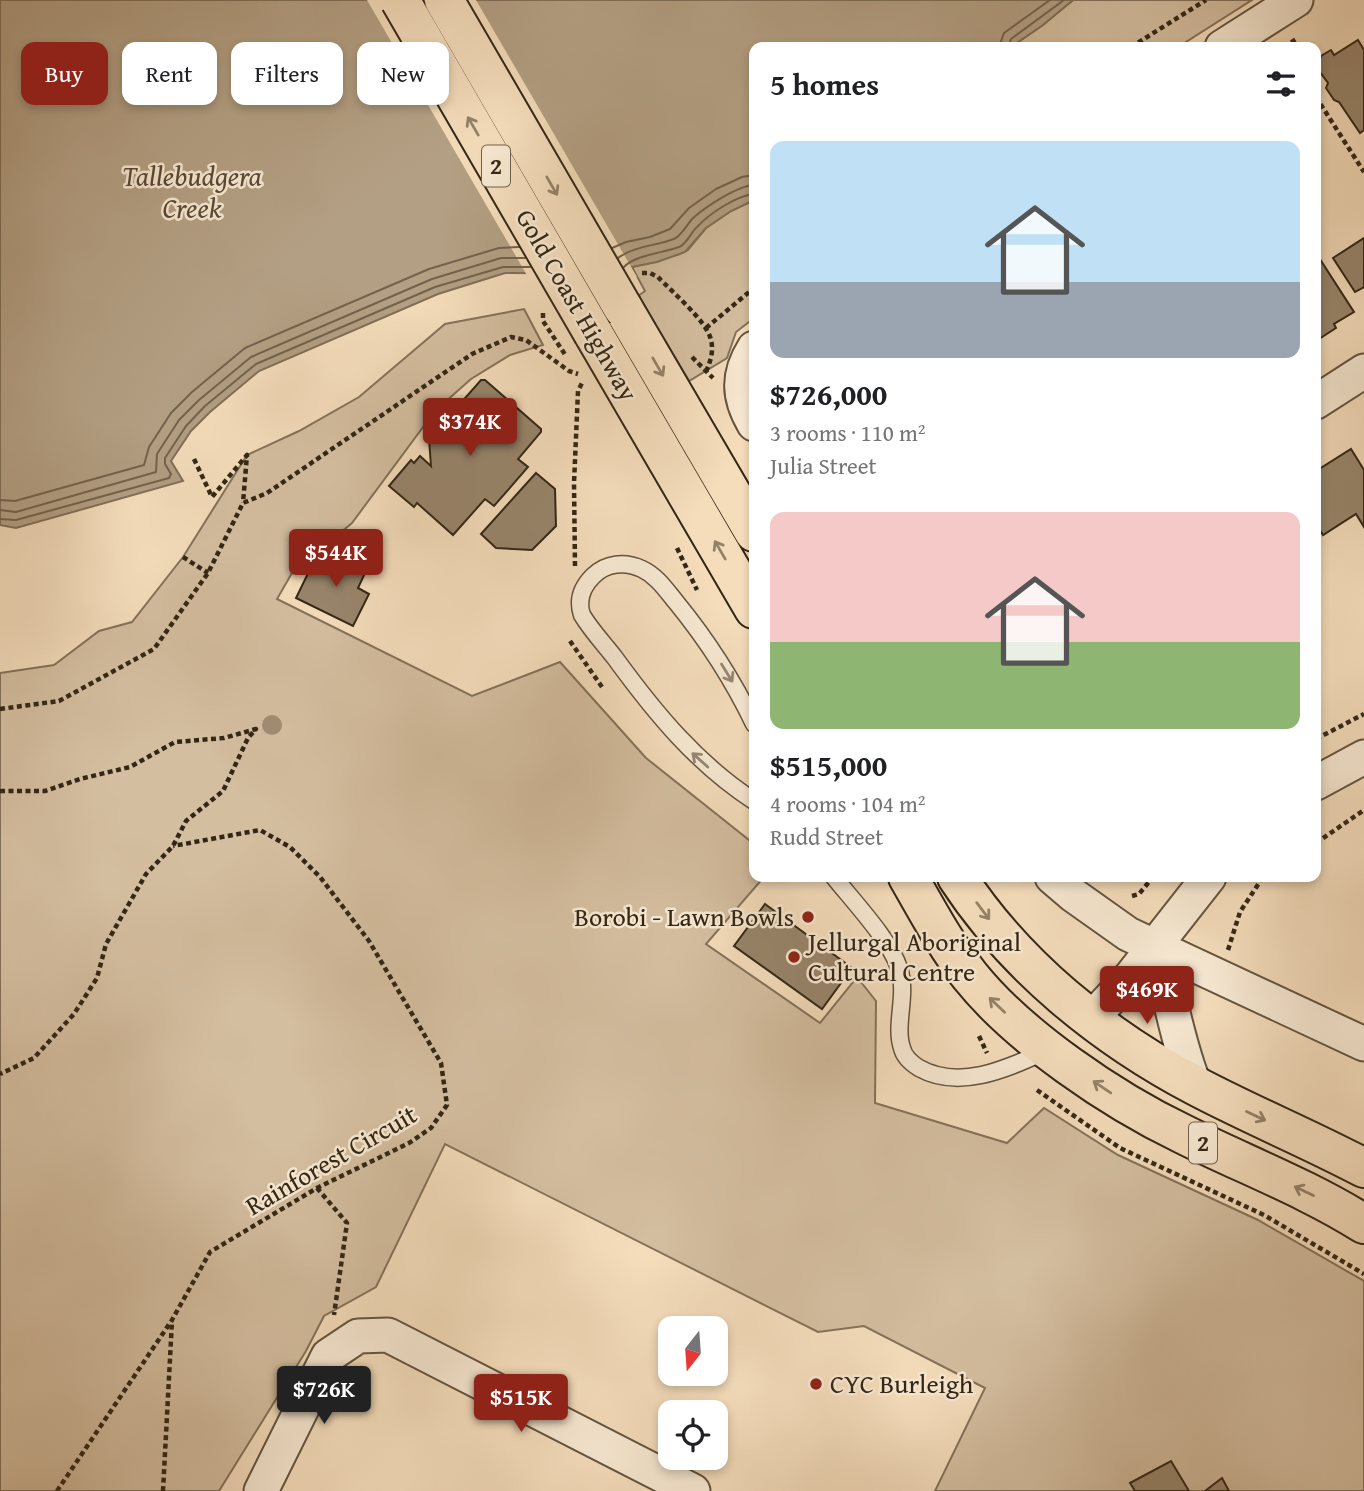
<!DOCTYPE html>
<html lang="en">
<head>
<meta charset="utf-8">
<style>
  :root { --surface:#fff; --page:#f6f6f6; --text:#202124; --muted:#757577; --accent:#8f2418 }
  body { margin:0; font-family:"Gentium Book Plus",serif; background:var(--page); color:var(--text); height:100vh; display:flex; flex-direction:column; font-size:26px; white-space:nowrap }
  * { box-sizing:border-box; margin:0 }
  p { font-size:23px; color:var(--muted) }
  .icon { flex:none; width:38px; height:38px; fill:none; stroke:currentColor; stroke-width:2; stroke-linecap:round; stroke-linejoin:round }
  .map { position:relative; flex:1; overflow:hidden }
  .sheet { position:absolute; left:749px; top:42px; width:572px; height:840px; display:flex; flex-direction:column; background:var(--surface); border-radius:14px; box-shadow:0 4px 10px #0003 }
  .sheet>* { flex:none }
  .guide { position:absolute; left:21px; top:42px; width:623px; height:63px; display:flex; gap:14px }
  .needle { width:46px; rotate:197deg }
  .buttons { position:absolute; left:658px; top:1316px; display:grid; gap:14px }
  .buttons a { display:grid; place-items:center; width:70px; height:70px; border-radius:14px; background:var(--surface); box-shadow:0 4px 10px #0003; font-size:35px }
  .price { position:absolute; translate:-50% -60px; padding:0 16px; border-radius:7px; background:var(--accent); color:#fff; font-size:23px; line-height:46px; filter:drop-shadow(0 2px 4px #0008) }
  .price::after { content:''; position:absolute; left:50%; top:42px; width:21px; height:16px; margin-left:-10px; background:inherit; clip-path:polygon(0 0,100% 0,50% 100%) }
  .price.selected { background:#222; color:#fff }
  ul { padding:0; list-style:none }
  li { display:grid; align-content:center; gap:14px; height:371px; padding:0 21px }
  li span { display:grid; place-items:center; height:217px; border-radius:14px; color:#555 }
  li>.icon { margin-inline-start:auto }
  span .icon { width:126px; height:126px; fill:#fffc; stroke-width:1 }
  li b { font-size:30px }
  h2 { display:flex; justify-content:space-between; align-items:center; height:84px; padding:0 21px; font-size:30px }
  .tag { padding:0 24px; border-radius:14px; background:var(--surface); box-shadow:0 4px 10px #0003; font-size:24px; line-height:63px }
  .tag.selected { background:var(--accent); color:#fff }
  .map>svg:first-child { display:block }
</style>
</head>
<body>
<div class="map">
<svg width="1364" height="1491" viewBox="0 0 1364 1491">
  <rect width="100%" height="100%" fill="#f5ddbc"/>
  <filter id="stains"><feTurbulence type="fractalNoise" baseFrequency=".00286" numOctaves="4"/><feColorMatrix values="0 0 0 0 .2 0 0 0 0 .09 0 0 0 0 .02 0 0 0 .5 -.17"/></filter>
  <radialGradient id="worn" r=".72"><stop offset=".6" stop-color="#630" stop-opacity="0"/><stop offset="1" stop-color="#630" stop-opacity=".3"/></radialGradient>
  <g fill="#d4bea0" stroke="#84725a" stroke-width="2">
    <polygon points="1073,0 1252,0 1178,47 1011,47 1043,25"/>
    <polygon points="754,200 754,318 736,332 727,358 689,381 638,296 645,291 632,267 680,254 688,250 706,228 731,211"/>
    <polygon points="524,309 543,345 510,355 471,379 435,411 352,523 292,573 277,599 472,696 560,662 646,758 754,844 754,877 764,877 706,944 820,1023 857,977 876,1001 875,1103 1007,1143 1044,1108 1118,1155 1258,1220 1364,1281 1364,1491 935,1491 985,1388 864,1326 818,1332 445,1144 376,1287 324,1316 306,1351 219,1491 0,1491 0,673 54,665 99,631 132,622 183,557 247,455 299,431 359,397 445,324"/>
  </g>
  <polygon fill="#b39f83" stroke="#806f57" stroke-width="2" points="0,0 1073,0 1043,25 1011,47 754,47 754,200 731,211 706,228 685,252 657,262 632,267 635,274 505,273 438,294 259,371 210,412 191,431 171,461 183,481 16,528 0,525"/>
  <polygon fill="#f5ddbc" points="367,0 476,0 637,277 528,277"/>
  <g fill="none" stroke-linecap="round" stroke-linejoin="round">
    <g stroke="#73624c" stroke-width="2">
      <polyline points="999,47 1004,33 1050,0"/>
      <polyline points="1008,47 1011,39 1064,0"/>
      <polyline points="612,248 626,242 650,237 670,229 689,208 716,189 742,177 754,175"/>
      <path d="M 618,258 C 634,246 656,246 674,239 C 681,236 687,225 692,219 C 705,207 737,186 754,185"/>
      <path d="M 624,267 C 635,255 663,253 679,247 C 687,244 691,232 697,227 C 710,213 736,196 754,194"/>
      <polyline points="0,500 15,501 144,465 149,447 171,413 192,392 245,348 429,269 499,248 519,247"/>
      <polyline points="0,510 16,512 156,472 157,454 179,420 199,400 251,357 432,279 501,258 525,258"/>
      <polyline points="0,519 16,520 169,478 171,474 165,464 165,458 186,426 205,406 256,364 435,287 503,267 530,267"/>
    </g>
  </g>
  <g fill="#98856c" stroke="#332615" stroke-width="2">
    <polygon points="1358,40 1364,50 1364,130 1360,133 1339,102 1334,100 1326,88 1328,83 1317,68 1321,56 1331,50 1334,55"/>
    <polygon points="1364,238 1364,287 1355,292 1333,258"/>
    <polygon points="1316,253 1354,312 1334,324 1336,328 1316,341"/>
    <polygon points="481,380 485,380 541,429 541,432 518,459 528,467 494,506 485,499 453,535 417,503 414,507 389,486 411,460 414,463 420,456 431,466 429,439"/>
    <polygon points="1351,449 1364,470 1364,527 1356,514 1323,535 1316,524 1316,471"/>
    <polygon points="536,473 555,489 556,526 532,550 496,548 481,534"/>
    <polygon points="341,553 362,564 359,570 365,573 358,588 369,594 353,626 296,598 313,563 325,569 332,556 338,560"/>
    <polygon points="765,904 852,968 822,1009 734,946"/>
    <polygon points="1171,1461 1189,1491 1135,1491 1130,1483"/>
    <polygon points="1222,1478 1229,1491 1205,1491"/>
  </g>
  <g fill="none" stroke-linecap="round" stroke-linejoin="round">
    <defs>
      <g id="lane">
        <path d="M 754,724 C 733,680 707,640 676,602 C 666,590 657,576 642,569 C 625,561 606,563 593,576 C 582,587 577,600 582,615 C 591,630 604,644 615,658 C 655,713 697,764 754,801"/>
        <path d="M 834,877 C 853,901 890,940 899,968 C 908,995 894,1025 902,1048 C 904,1057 911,1063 919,1068 C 960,1091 1008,1068 1046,1051"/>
      </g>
      <g id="street">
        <polyline points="1222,47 1296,0"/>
        <path d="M 754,348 C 737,375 738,397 754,424"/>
        <polyline points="1316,402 1364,371"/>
        <polyline points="1316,783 1364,757"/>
        <polyline points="1052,877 1073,895 1128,934 1364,1044"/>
        <path d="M 1154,946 C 1171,992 1176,1040 1195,1086"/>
        <polyline points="1092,1018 1132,975 1209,877"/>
        <polyline points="261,1491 328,1356 358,1336 388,1335 693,1491"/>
      </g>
      <g id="highway">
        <polyline points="623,308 754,532"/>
        <polyline points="593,333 754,609"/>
        <path d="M 908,877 C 927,910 946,946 970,976 C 1019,1037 1112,1100 1183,1134 C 1243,1164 1307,1188 1364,1224"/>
        <path d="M 957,877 C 1015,966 1103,1037 1196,1086 C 1251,1115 1309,1139 1364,1168"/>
      </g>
    </defs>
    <use href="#lane" stroke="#64543f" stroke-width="19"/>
    <use href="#street" stroke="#64543f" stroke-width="37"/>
    <use href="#highway" stroke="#332615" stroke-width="42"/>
    <g stroke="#332615" stroke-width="4.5" stroke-dasharray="5 3.5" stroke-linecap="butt">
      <polyline points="1131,47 1206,0"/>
      <polyline points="1284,47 1298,38"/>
      <polyline points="1316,97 1364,172"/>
      <path d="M 642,273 L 650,273 L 658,277 C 672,292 707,321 711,340 C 714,352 710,362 706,372"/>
      <polyline points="543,313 543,321 566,356"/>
      <polyline points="706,328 754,288"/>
      <polyline points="692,357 713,378"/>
      <polyline points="194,459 212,497 247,455 243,503"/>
      <polyline points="677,548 697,590"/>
      <polyline points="183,557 208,573"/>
      <polyline points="575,566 574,483 578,391 583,381"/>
      <polyline points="570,641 602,687"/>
      <polyline points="0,709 59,701 154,649 208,573 243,503 267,493 472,354 511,337 526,340 569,371 578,374"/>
      <polyline points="1316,739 1364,714"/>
      <polyline points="0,791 45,791 80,779 130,767 175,742 224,738 256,729 248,738 223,791 186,821 173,846 146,874 106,944 97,978 74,1014 34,1058 0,1074"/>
      <polyline points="1316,843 1364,810"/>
      <polyline points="1132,896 1139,894 1153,877"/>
      <polyline points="1228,950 1240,912 1261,880 1266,877"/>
      <polyline points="979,1036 987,1053"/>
      <polyline points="1037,1090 1120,1148 1264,1215 1364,1274"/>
      <polyline points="317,1188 347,1223 334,1315"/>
      <polyline points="57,1491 172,1320 210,1252 317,1188 409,1143 431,1128 447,1105 441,1063 369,941 320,877 290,847 260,830 173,846"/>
      <polyline points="163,1491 172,1321"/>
    </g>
    <use href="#lane" stroke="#f8e9d3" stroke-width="16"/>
    <use href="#street" stroke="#f8e9d3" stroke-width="33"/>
    <use href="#highway" stroke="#f5ddbc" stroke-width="38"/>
    <defs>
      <g id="highway-bridge">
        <polyline points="400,0 593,333"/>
        <polyline points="444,0 623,308"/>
      </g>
    </defs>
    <use href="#highway-bridge" stroke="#332615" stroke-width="42" stroke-linecap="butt"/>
    <use href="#highway-bridge" stroke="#f5ddbc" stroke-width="38"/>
  </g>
  <circle fill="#a08d73" cx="272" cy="725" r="10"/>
  <defs><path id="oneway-shaft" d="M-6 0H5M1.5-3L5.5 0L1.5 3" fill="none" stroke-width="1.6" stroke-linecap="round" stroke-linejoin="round" transform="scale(1.75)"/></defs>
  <g stroke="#948268">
    <use href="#oneway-shaft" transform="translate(473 126) rotate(-120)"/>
    <use href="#oneway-shaft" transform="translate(552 186) rotate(60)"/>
    <use href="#oneway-shaft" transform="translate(658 367) rotate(60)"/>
    <use href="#oneway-shaft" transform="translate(720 550) rotate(-120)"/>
    <use href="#oneway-shaft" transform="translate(983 911) rotate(53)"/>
    <use href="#oneway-shaft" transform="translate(997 1005) rotate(-136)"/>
    <use href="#oneway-shaft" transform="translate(1102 1087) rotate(-146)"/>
    <use href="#oneway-shaft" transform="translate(1256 1116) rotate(25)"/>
    <use href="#oneway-shaft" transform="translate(1304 1191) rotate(-154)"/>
  </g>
  <g stroke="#968874">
    <use href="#oneway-shaft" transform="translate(727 673) rotate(58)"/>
    <use href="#oneway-shaft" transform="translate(700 760) rotate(-138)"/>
  </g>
  <g fill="#8f2418" stroke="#f8e9d3" stroke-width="2.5">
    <circle cx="808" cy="917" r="7"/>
    <circle cx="794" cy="957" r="7"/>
    <circle cx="816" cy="1384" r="7"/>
  </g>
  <g text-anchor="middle" stroke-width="5" stroke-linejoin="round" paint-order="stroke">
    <g fill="#f8e9d3" stroke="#6e604e" stroke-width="2">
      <rect x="482" y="145.5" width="28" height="41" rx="5"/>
      <rect x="1189" y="1122.5" width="28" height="41" rx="5"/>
    </g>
    <g font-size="24" font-weight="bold" fill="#332615">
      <text x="496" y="174">2</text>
      <text x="1203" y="1151">2</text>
    </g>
    <g font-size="26" fill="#332615" stroke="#f8e9d3">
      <text transform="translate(577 305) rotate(60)" y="9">Gold Coast Highway</text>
      <text transform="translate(331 1160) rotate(-30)" y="9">Rainforest Circuit</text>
    </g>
    <g font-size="26" fill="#332615" stroke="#f8e9d3" text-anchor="start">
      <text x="794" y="926" text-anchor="end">Borobi - Lawn Bowls</text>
      <text x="808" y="951">Jellurgal Aboriginal<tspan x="808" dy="30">Cultural Centre</tspan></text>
      <text x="830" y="1393">CYC Burleigh</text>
    </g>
    <g font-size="28" font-style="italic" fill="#594a36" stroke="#f8e9d3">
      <text x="192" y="186">Tallebudgera<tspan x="192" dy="32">Creek</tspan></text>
    </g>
  </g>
  <rect width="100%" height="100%" filter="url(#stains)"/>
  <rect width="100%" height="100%" fill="url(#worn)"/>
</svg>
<div class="buttons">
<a><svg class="needle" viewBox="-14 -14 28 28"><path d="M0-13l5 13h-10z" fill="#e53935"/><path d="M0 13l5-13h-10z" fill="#757577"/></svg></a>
<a><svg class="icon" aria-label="locate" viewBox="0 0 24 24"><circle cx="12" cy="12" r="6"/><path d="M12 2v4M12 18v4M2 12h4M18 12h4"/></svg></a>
</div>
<b class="price" style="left:470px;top:458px">$374K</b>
<b class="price" style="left:336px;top:589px">$544K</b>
<b class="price" style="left:1147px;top:1026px">$469K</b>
<b class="price selected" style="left:324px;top:1426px">$726K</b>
<b class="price" style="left:521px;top:1434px">$515K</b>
<div class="guide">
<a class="tag selected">Buy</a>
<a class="tag">Rent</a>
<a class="tag">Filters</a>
<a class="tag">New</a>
</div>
<section class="sheet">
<h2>5 homes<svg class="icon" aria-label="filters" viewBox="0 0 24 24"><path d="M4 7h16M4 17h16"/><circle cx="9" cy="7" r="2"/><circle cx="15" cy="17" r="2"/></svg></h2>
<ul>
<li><span style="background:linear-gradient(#bfe0f5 65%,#9aa5b1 0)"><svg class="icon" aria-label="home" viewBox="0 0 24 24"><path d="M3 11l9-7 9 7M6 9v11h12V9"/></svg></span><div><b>$726,000</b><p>3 rooms · 110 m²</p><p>Julia Street</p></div></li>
<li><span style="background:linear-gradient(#f6c9c9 60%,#8fb573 0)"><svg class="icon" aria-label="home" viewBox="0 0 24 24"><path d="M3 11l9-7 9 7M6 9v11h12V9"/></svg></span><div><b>$515,000</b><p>4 rooms · 104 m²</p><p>Rudd Street</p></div></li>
</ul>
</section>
</div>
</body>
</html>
